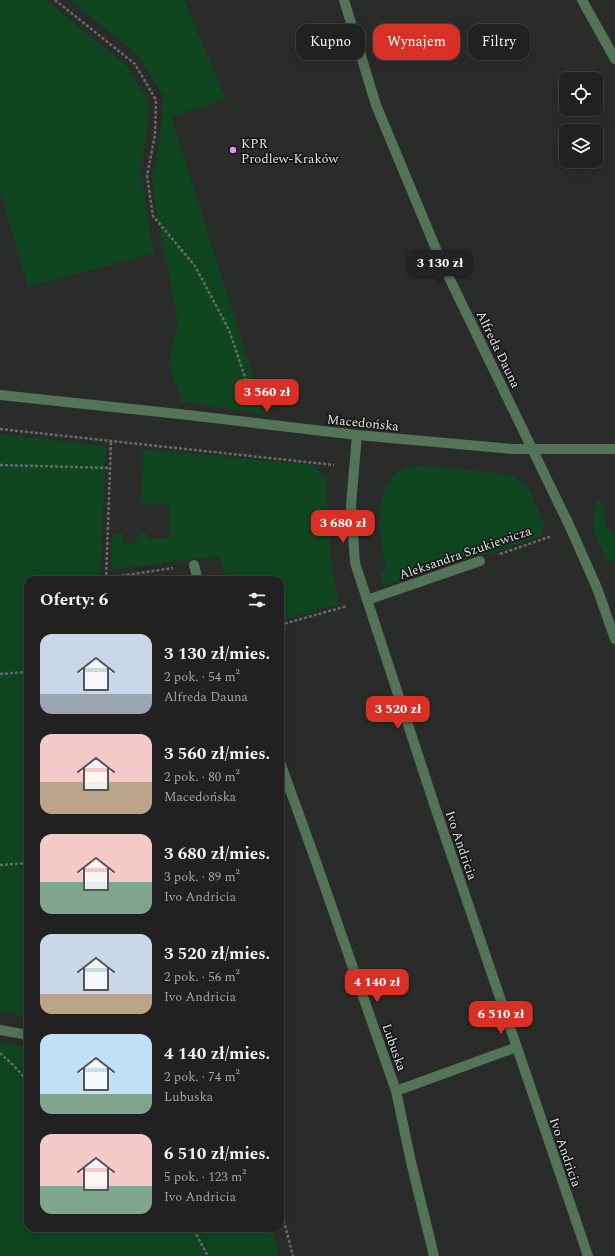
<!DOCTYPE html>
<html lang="pl">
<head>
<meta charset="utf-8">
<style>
  :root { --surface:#202120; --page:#282929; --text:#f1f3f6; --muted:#a2a3a5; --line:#3d3e3e; --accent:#d93025 }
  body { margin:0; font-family:Spectral,serif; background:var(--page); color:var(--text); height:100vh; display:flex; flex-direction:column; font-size:15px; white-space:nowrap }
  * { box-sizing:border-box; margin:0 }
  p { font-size:13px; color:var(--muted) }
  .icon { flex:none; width:22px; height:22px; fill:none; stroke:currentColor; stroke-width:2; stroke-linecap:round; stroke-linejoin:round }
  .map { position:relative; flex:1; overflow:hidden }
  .sheet { position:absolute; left:24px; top:576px; width:260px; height:656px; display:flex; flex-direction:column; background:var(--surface); border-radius:12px; box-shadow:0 4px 16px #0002,0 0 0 1px var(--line) }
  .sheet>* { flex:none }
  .top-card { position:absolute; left:296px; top:24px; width:259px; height:36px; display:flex; gap:8px }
  .fabs { position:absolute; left:559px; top:72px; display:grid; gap:8px }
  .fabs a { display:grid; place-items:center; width:44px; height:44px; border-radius:8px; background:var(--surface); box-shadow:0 4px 16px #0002,0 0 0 1px var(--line); font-size:20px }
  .price { position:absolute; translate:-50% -34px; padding:0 9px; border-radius:8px; background:var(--accent); color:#fff; font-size:13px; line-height:26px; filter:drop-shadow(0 1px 2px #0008) }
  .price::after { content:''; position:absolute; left:50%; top:24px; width:12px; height:9px; margin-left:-6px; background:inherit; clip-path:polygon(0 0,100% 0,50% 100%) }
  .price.on { background:#222; color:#fff }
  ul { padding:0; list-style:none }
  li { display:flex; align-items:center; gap:12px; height:100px; padding:0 16px }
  li span { display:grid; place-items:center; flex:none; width:112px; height:80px; border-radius:12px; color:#555 }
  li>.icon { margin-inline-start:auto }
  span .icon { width:48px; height:48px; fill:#fffc; stroke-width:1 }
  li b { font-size:17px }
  h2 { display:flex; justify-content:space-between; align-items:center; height:48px; padding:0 16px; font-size:17px }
  .pill { padding:0 14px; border-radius:12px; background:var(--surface); box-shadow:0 4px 16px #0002,0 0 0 1px var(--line); font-size:14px; line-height:36px }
  .pill.on { background:var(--accent); color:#fff }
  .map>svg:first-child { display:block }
</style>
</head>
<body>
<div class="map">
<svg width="615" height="1256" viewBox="0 0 615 1256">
  <rect width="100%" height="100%" fill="#2a2c2a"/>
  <g fill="#0f4620">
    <polygon points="0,0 46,0 127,66 148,101 148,120 140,172 154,253 28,287 0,191"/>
    <polygon points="70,0 184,0 226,99 171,117 265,414 181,402 169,362 178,323 156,208 152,179 158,153 162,119 163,96 138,55"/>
    <polygon points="0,434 106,446 100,580 28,580 28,1016 26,1017 0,1011"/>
    <polygon points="147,449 314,465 326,479 329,535 332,569 339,604 280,621 280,580 227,580 219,556 111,570 112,534 123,534 123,543 137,543 138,533 145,533 149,539 169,539 169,505 141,504 143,450"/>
    <path d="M 420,465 L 505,474 L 516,477 L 524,483 L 530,491 L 544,524 L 543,535 L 486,555 L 476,555 L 383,586 L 380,572 L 386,570 C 380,540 369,479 408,467 C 412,466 416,466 420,465 Z"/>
    <path d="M 597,500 L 605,506 C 601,517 605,529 615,535 L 615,561 L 607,561 L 593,529 Z"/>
    <polygon points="0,1042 28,1048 28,1228 272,1228 279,1256 0,1256"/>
  </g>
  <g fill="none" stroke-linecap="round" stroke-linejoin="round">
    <g stroke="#686a68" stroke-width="2.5" stroke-dasharray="3 2" stroke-linecap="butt">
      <polyline points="55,0 135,64 156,100 155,135 147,176 153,216 195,266 229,330 246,380 246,402"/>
      <polyline points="0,429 334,465"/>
      <polyline points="0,465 110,468"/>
      <polyline points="500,554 552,536"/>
      <polyline points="107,578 173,568"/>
      <polyline points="106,580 111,441"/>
      <polyline points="280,625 347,606"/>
      <polyline points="0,674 28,672"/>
      <polyline points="0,865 28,863"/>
      <polyline points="0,1053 12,1064 28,1081"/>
      <polyline points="280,1206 293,1256"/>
      <polyline points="189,1228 195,1232 208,1256"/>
    </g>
    <g stroke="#537459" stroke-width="10">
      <polyline points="344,0 376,105 441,261 570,527 597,588 615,639"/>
      <polyline points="582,0 615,59"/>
      <polyline points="0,395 179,414 357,435 512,449 615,449"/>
      <polyline points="357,435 351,505 355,563 435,807 588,1256"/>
      <polyline points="194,565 198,580"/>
      <polyline points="367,600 480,561"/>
      <polyline points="280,762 314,856 396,1091 411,1162 434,1256"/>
      <polyline points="0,1030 28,1035"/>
      <polyline points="396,1091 517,1047"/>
    </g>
  </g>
  <circle fill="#f589ef" stroke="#131413" stroke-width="1.5" cx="233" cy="150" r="4"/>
  <g text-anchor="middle" stroke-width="3" stroke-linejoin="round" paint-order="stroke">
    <g font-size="13" fill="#e3e4e3" stroke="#131413" text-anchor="start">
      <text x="241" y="148">KPR<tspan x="241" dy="15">Prodlew-Kraków</tspan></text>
    </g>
    <g font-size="13" fill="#e3e4e3" stroke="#131413">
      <text transform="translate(499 349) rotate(64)" y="5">Alfreda Dauna</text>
      <text transform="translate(363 422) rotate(6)" y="5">Macedońska</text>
      <text transform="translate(465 552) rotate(-19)" y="5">Aleksandra Szukiewicza</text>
      <text transform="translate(462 845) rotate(71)" y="5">Ivo Andricia</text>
      <text transform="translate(395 1047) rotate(71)" y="5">Lubuska</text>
      <text transform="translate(566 1152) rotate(71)" y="5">Ivo Andricia</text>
    </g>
  </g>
</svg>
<div class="fabs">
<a><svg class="icon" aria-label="locate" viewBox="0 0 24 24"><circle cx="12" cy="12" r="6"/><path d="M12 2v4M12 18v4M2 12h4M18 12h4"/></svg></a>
<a><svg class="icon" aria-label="layers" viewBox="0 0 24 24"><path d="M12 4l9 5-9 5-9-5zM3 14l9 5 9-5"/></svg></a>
</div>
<b class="price on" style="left:440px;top:284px">3 130 zł</b>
<b class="price" style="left:267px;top:413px">3 560 zł</b>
<b class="price" style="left:343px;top:544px">3 680 zł</b>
<b class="price" style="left:398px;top:730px">3 520 zł</b>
<b class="price" style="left:377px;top:1003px">4 140 zł</b>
<b class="price" style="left:501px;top:1035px">6 510 zł</b>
<div class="top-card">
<a class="pill">Kupno</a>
<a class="pill on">Wynajem</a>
<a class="pill">Filtry</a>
</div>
<section class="sheet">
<h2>Oferty: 6<svg class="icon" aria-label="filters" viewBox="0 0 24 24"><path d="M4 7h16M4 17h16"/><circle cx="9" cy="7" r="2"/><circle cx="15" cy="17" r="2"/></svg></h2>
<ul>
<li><span style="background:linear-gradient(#c9d6e8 75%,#9aa5b1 0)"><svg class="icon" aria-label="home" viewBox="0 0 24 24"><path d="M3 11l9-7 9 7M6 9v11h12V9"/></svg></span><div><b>3 130 zł/mies.</b><p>2 pok. · 54 m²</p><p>Alfreda Dauna</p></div></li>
<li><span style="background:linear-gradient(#f6c9c9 60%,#b9a48a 0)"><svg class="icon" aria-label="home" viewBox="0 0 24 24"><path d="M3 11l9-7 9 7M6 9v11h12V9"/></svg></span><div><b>3 560 zł/mies.</b><p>2 pok. · 80 m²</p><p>Macedońska</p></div></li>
<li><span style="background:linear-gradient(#f6c9c9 60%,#7fa58c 0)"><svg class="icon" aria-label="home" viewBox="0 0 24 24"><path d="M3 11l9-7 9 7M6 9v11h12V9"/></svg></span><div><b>3 680 zł/mies.</b><p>3 pok. · 89 m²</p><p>Ivo Andricia</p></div></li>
<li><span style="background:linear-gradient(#c9d6e8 75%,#b9a48a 0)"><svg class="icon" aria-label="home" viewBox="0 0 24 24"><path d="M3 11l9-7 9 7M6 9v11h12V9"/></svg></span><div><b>3 520 zł/mies.</b><p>2 pok. · 56 m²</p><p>Ivo Andricia</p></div></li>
<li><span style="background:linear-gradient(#bfe0f5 75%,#7fa58c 0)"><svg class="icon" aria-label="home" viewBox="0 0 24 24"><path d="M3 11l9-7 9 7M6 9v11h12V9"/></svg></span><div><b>4 140 zł/mies.</b><p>2 pok. · 74 m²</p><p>Lubuska</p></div></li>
<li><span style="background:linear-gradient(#f6c9c9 65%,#7fa58c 0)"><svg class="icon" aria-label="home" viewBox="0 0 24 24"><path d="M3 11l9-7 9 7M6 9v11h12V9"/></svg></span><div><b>6 510 zł/mies.</b><p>5 pok. · 123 m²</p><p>Ivo Andricia</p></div></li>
</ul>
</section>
</div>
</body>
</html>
